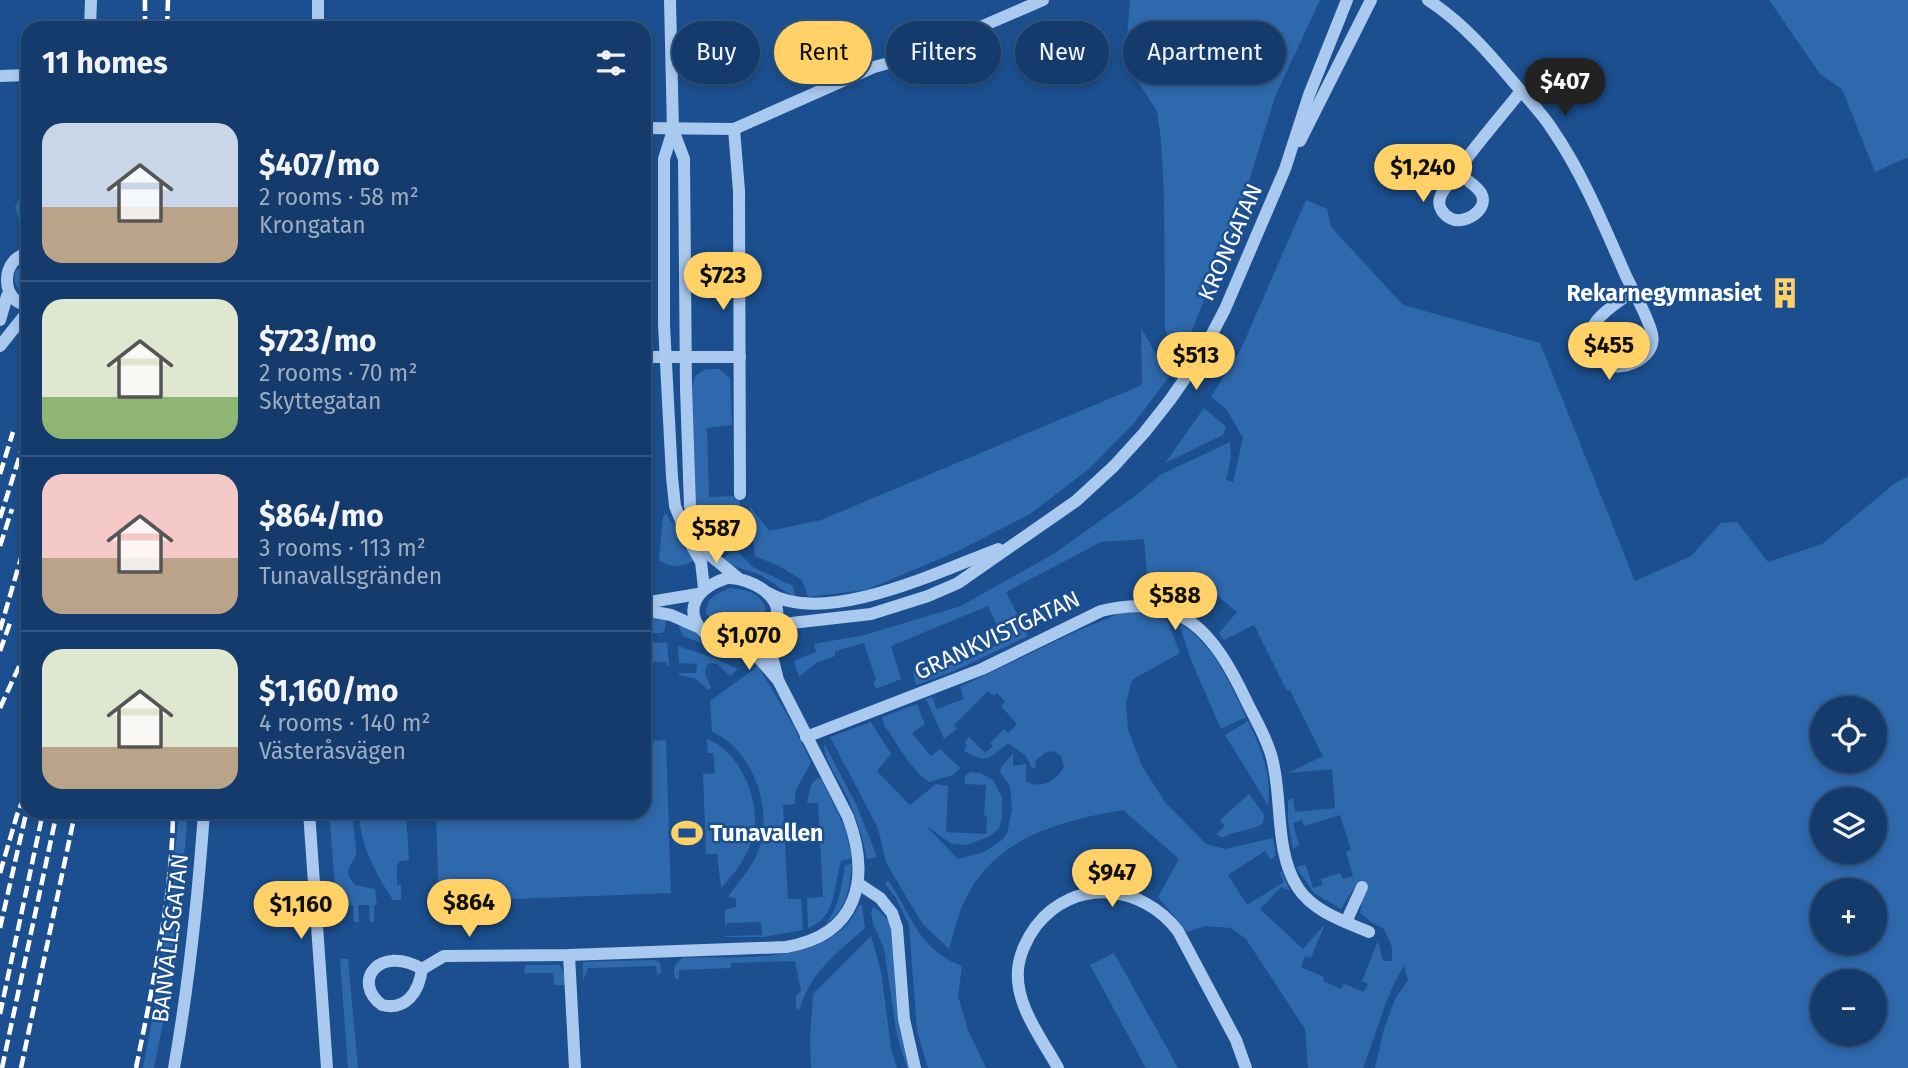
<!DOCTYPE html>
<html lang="en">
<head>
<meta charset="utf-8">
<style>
  :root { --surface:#143b6b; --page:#1d4271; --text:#f1f3f6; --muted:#9dadc1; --line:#33557e; --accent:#ffd166 }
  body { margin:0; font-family:"Fira Sans",sans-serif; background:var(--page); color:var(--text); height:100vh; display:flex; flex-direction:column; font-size:26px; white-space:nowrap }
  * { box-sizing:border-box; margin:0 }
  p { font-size:23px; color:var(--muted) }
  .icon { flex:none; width:38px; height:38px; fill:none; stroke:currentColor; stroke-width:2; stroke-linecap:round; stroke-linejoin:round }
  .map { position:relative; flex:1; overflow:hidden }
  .details { position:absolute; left:21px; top:21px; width:630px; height:798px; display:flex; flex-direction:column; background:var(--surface); border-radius:21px; box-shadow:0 4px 10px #0003,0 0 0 2px var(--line) }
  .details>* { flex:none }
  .guide { position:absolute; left:672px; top:21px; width:665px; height:63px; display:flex; gap:14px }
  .fabs { position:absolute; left:1810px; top:696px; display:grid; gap:14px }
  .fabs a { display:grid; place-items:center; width:77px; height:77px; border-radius:50%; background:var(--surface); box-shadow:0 4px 10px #0003,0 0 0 2px var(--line); font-size:35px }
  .price { position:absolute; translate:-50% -60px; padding:0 16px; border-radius:24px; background:var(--accent); color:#111; font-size:23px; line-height:46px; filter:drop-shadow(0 2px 4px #0008) }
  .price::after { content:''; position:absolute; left:50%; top:42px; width:21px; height:16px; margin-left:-10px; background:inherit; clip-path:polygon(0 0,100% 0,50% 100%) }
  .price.active { background:#222; color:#fff }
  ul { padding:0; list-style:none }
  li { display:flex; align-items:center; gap:21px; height:175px; padding:0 21px }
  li+li { border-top:2px solid var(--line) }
  li span { display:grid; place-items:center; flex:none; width:196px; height:140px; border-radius:21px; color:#555 }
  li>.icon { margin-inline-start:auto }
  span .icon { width:84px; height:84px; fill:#fffc; stroke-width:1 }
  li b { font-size:30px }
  h2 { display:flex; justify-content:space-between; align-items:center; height:84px; padding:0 21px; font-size:30px }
  .chip { padding:0 24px; border-radius:32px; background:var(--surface); box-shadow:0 4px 10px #0003,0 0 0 2px var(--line); font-size:24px; line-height:63px }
  .chip.active { background:var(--accent); color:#111 }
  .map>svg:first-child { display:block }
</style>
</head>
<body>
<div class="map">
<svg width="1908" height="1068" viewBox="0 0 1908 1068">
  <rect width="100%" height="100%" fill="#1b4f8f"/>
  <g fill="#2e69ad" fill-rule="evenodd">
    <polygon points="1130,0 1320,0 1275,97 1236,223 1180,359 1165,329 1164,193 1161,140 1157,111 1125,62"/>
    <polygon points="1769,0 1908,0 1908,157 1875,172 1842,89 1820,74"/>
    <polygon points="28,182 28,225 19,220 15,207"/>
    <path d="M 1306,200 L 1327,209 L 1331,227 L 1403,305 L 1540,343 L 1635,581 L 1691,556 L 1721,523 L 1737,522 L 1768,562 L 1822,544 L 1894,484 L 1908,476 L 1908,1068 L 1375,1068 L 1384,1029 L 1395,999 L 1408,980 L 1404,966 C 1384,998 1377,1033 1363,1068 L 1308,1068 L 1305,1029 L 1246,939 L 1231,928 L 1205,926 L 1187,932 L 1158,897 L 1179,859 L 1123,810 C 1065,820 1000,836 969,892 C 959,909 955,930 949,949 L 923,924 L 906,897 L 886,862 L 878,828 L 830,737 L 871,722 L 891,754 L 877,771 L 910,805 L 936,784 L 948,786 L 946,832 L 986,834 L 987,817 L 984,816 L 986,785 L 965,784 L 965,776 L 970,772 L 980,773 L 993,780 L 1002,797 L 1002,817 L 999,829 L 990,836 L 967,845 L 952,844 L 925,825 L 958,859 L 984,852 L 1002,840 L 1007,833 L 1012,810 L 1010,786 L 1000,772 L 1001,767 L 1013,754 L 1013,766 L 1026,764 L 1026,781 C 1041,790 1056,781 1064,767 L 1061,756 L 1054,751 L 1045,753 L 1036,760 L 1035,769 L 1032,768 L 1026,756 L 1008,743 C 989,759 987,764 964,751 L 967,745 L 965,742 L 969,737 L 985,753 L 993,746 L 990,743 L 1004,729 L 1008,733 L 1017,724 L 1001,706 L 1005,701 L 997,693 L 994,696 L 988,691 L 954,725 L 957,729 L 944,739 L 926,699 L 932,697 L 937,709 L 964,699 L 960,687 L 1079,630 L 1126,611 L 1153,613 L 1167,620 L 1180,653 L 1132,680 L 1126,703 L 1128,730 L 1142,766 L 1165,802 L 1206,844 L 1225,849 L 1273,838 L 1276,855 L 1271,860 L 1265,851 L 1228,875 L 1247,905 L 1284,882 L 1279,872 L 1282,872 L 1290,891 L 1281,887 L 1260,909 L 1303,949 L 1325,924 L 1311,958 L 1305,956 L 1301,967 L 1324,977 L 1323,981 L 1341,989 L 1344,984 L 1364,992 L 1368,984 L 1362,981 L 1378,941 L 1383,961 L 1392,961 L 1392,947 L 1384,929 L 1371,922 L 1360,913 L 1364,886 L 1357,883 L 1341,909 L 1314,893 L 1296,867 L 1306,865 L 1313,888 L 1322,885 L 1321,879 L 1340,873 L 1343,879 L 1353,876 L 1346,852 L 1351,850 L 1340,815 L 1304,826 L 1302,820 L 1293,823 L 1299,845 L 1293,849 L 1288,821 L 1288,800 L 1293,798 L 1295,812 L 1335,808 L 1332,769 L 1288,773 L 1323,756 L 1290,690 L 1287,691 L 1254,625 L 1224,640 L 1219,633 L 1237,612 L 1207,587 L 1189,608 L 1149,598 L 1144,539 L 1101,542 L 1006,592 L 1028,636 L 954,671 L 916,685 L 913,672 L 917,664 L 922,676 L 976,655 L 1004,641 L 988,606 L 891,646 L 901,679 L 876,689 L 873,682 L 876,680 L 864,643 L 835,651 L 835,656 L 816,663 L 799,677 L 794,661 L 816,652 L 814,644 L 864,635 L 961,606 L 1055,553 L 1135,496 L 1160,475 L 1230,442 L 1231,458 L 1226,480 L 1233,482 L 1243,438 L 1227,410 L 1211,397 L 1241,349 ZM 1822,709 L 1874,709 L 1874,761 L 1822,761 ZM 1822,800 L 1874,800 L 1874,852 L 1822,852 ZM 1822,891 L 1874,891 L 1874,943 L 1822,943 ZM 1822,982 L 1874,982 L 1874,1034 L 1822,1034 Z"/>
    <path d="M 28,262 L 28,293 C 16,290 12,281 16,270 Z"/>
    <polygon points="1141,328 1169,377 1134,423 1089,469 1030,514 956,552 866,590 808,597 802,580 779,566 755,556 750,506 769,531 821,520 1142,385"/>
    <polygon points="706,369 719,369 730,378 732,425 707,428 709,497 740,496 739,535 729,543 715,549 699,520 693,487 691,388 696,375"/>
    <polygon points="1204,408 1226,427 1223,435 1165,463"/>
    <path d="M 666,513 L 671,522 L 677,524 L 695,560 C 680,567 673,569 659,560 L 663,517 Z"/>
    <path d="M 738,552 L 753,567 L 793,586 L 795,597 C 782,591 772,581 760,575 C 747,569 732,568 722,559 L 730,553 Z"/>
    <path d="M 730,588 C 747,590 760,592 766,609 C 755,636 722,636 706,613 C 707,597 716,594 730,588 Z"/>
    <polygon points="644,618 666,618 665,630 662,633 644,633"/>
    <polygon points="680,621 744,652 749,658 742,659 683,636 679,627"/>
    <path d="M 1181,624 C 1215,647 1229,681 1246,717 L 1221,729 L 1191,660 L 1180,627 Z"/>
    <polygon points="644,642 667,643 669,666 667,666 667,662 644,662"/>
    <polygon points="678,646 714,658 738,669 730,676 717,664 711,663 706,666 705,674 711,687 708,690 696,679 679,675 679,673 696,673 697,664 679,663"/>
    <path d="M 758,666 L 792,723 L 811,762 L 795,792 L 795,804 L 783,805 L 788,899 L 801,899 L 803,930 L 763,937 L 726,937 L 727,932 L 727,936 L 762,935 L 761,922 L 727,923 L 725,928 L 725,910 L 736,907 L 736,898 L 728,897 C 737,883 752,868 758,852 C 774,812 754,749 712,732 L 710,701 Z"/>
    <path d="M 917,704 L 925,724 L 912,733 L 931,756 L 940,749 L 960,768 L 953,775 L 929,782 C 909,768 898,744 884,725 L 882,717 Z"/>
    <path d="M 1248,721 C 1261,748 1272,775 1268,805 L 1225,735 Z"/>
    <path d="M 707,739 C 739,750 760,799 754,831 C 751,853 735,873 721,888 L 717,854 L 706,854 L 703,774 L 715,773 L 713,753 L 708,753 Z"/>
    <polygon points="666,740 671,893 439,902 436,812 644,812 644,741"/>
    <path d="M 824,743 L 857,806 L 877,857 L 867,859 C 862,836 856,815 846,794 C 838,778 824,762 824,743 Z"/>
    <path d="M 817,778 L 821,779 L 846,830 L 852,858 L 841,861 C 834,885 836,919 808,928 L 807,898 L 823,897 L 818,803 L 807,803 L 811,785 Z"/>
    <path d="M 1249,794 L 1265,816 L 1262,824 C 1249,832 1234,830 1222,838 L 1216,834 L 1225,826 L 1220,820 Z"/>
    <path d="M 179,812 L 188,812 L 174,969 L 154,1068 L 143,1068 C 160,983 171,898 179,812 Z"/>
    <path d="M 329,812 L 352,812 C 352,820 357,848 356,854 C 352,868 341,867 355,885 L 375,889 L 377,905 L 374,906 L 374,922 L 370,922 L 369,905 L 358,905 L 359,922 L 354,922 L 353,905 L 340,905 L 338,921 Z"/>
    <path d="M 359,812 L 406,812 L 409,860 L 400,861 L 397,865 L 397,885 L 401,885 L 401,900 L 393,900 C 375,872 360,846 359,812 Z"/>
    <path d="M 852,864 C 850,886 847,911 825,924 C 839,910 842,884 845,865 Z"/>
    <path d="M 888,880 C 912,916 918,949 962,966 L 958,996 L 968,1030 L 986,1068 L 928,1068 L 917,1031 L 909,925 L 896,898 L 885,884 Z"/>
    <path d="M 859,905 L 862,905 L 865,928 C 836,954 810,972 799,1011 L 796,1008 L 796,996 L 801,991 L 795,961 L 731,963 L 731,968 L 679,970 L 679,980 L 675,978 C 673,968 674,964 683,958 C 737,956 834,967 859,905 Z"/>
    <path d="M 873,907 C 879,911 885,915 889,922 C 899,940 894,967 895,987 C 898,1015 904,1041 912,1068 L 907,1068 L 897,1036 L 884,948 L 873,924 L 871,912 Z"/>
    <polygon points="871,936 881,971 891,1048 897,1068 811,1068 810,1038 813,994"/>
    <polygon points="1114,953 1178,1068 1146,1068 1142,1061 1090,965"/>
    <polygon points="340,959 348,959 358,1068 348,1068"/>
    <polygon points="655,960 659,962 662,971 657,976 656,966 588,968 583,981 583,962"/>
    <polygon points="525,965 560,965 566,978 566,985 554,985 553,973 524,973"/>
  </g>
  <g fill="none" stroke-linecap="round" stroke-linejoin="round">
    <g stroke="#a9c9ee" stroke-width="12">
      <polyline points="670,0 673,130 684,159 686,388 690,506 695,523 711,556 738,578"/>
      <path d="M 1428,0 C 1462,22 1489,53 1515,84 C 1528,99 1542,113 1552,129 C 1583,174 1604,226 1626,276 C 1634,293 1648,316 1652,334 C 1657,357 1626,371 1608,365 C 1601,362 1596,357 1593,351 C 1580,322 1614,306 1633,291"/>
      <polyline points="90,28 91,0"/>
      <polyline points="318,28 318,0"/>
      <polyline points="0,76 28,75"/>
      <polyline points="644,128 734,129 874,67 911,57 1043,0"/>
      <polyline points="734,129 739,191 740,494"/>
      <polyline points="673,130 664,159 664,325 672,477 675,506 689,541 701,562 704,588"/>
      <polyline points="1300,141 1371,0"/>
      <path d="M 1456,172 C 1464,178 1476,185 1481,193 C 1490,209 1465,225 1452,219 C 1444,216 1437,207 1440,198 C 1441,192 1448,185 1451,180 C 1472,149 1498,120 1521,91"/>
      <path d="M 28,254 C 0,257 0,303 28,305"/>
      <polyline points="0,320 7,296"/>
      <polyline points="0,346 28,311"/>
      <polyline points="644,357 740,357"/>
      <path d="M 727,578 C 750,577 792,599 772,627 C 769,631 764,634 759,637 C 711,664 657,601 727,578 Z"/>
      <path d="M 768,593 C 826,627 940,571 998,549"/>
      <polyline points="644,603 698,594"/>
      <polyline points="644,610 671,615 698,627"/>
      <polyline points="774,625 871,614 928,596 958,583 1076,501 1114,466 1144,433 1170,400 1200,357 1225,309 1285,169 1309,95 1347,0"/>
      <polyline points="745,642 777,679"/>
      <path d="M 806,737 L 982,669 L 1101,611 C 1182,591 1214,633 1246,700 C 1255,719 1267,738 1272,758 C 1283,799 1274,851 1298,888 C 1314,912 1344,921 1369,932"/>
      <polyline points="309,812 327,1068"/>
      <polyline points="859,884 880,898 892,913 897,928 904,1019 915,1068"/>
      <polyline points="1346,922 1362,887"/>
      <polyline points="569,955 575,1068"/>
      <path d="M 422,969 C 379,944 351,982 382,1005 C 407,1011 419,991 422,969 L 444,956 L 569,955 L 786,947 C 858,935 871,879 848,817 L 778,680 L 766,632"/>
      <path d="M 174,1068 C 189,983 198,898 204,812"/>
      <path d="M 1058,1068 C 1042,1039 1015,1005 1018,970 C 1019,955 1027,938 1036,926 C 1074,877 1142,884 1178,931 L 1236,1040 L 1246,1068"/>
    </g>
    <g stroke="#fff" stroke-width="4.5" stroke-dasharray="12 5" stroke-linecap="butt">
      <polyline points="145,28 145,0"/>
      <polyline points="167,28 168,0"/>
      <polyline points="0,474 13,432"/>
      <polyline points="0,518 28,430"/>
      <polyline points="0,546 12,509"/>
      <polyline points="0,630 28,534"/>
      <polyline points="0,651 11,620"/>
      <polyline points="0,708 28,647"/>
      <polyline points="0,873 17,815 28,787"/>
      <polyline points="0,928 28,805"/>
      <polyline points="0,1014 43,812"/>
      <polyline points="2,1068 57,812"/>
      <polyline points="21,1068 74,818"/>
      <path d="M 136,1068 C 153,984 172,898 173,812"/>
    </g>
  </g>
  <defs>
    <symbol id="building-bare" viewBox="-9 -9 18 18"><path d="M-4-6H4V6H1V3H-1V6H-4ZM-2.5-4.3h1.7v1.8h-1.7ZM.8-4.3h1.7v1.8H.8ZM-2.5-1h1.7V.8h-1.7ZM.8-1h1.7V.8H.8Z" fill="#ffd166" stroke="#1b4f8f" stroke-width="2.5" paint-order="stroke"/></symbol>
    <symbol id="stadium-bare" viewBox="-9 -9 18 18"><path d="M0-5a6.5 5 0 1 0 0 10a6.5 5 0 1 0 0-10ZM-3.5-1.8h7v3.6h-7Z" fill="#ffd166" stroke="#1b4f8f" stroke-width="2.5" paint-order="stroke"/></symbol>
  </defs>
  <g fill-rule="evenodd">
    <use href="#building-bare" x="1763" y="271" width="44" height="44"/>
    <use href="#stadium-bare" x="665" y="811" width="44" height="44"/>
  </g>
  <g text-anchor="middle" stroke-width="5" stroke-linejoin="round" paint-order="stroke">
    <g font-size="23" fill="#fff" stroke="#1b4f8f">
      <text transform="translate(1230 242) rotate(-66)" y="8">KRONGATAN</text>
      <text transform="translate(997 635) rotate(-25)" y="8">GRANKVISTGATAN</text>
      <text transform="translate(170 938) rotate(-83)" y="8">BANVALLSGATAN</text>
    </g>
    <g font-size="23" font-weight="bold" fill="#fff" stroke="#1b4f8f" text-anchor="end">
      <text x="1762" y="301">Rekarnegymnasiet</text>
      <text x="710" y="841" text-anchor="start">Tunavallen</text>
    </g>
  </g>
</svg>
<div class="fabs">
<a><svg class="icon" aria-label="locate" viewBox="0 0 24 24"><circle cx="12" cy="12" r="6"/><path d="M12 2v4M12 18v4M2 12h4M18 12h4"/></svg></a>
<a><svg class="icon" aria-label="layers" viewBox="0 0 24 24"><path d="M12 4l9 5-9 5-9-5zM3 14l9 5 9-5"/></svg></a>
<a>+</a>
<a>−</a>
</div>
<b class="price active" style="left:1565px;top:118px">$407</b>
<b class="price" style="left:1423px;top:204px">$1,240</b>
<b class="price" style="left:723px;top:312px">$723</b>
<b class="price" style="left:1609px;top:382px">$455</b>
<b class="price" style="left:1196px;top:392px">$513</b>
<b class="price" style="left:716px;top:565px">$587</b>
<b class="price" style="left:1175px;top:632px">$588</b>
<b class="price" style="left:749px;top:672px">$1,070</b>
<b class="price" style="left:1112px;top:909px">$947</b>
<b class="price" style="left:469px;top:939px">$864</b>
<b class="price" style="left:301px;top:941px">$1,160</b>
<div class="guide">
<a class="chip">Buy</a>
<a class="chip active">Rent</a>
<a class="chip">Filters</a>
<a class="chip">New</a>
<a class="chip">Apartment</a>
</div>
<section class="details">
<h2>11 homes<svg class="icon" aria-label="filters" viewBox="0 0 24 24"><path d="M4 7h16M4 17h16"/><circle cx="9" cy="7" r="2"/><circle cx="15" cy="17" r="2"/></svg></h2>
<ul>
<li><span style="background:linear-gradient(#c9d6e8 60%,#b9a48a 0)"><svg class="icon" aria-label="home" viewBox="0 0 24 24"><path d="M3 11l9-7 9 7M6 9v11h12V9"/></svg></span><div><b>$407/mo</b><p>2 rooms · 58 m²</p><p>Krongatan</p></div></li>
<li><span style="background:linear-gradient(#dfe7d0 70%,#8fb573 0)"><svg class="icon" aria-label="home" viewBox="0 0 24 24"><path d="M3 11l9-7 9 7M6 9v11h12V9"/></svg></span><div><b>$723/mo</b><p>2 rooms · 70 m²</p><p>Skyttegatan</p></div></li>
<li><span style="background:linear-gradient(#f6c9c9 60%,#b9a48a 0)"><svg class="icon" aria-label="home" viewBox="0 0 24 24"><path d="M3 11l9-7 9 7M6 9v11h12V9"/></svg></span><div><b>$864/mo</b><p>3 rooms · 113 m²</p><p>Tunavallsgränden</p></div></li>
<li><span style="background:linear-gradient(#dfe7d0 70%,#b9a48a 0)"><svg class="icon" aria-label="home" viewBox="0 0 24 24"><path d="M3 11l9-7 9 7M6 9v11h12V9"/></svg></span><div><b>$1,160/mo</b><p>4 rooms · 140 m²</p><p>Västeråsvägen</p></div></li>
</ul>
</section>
</div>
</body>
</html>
